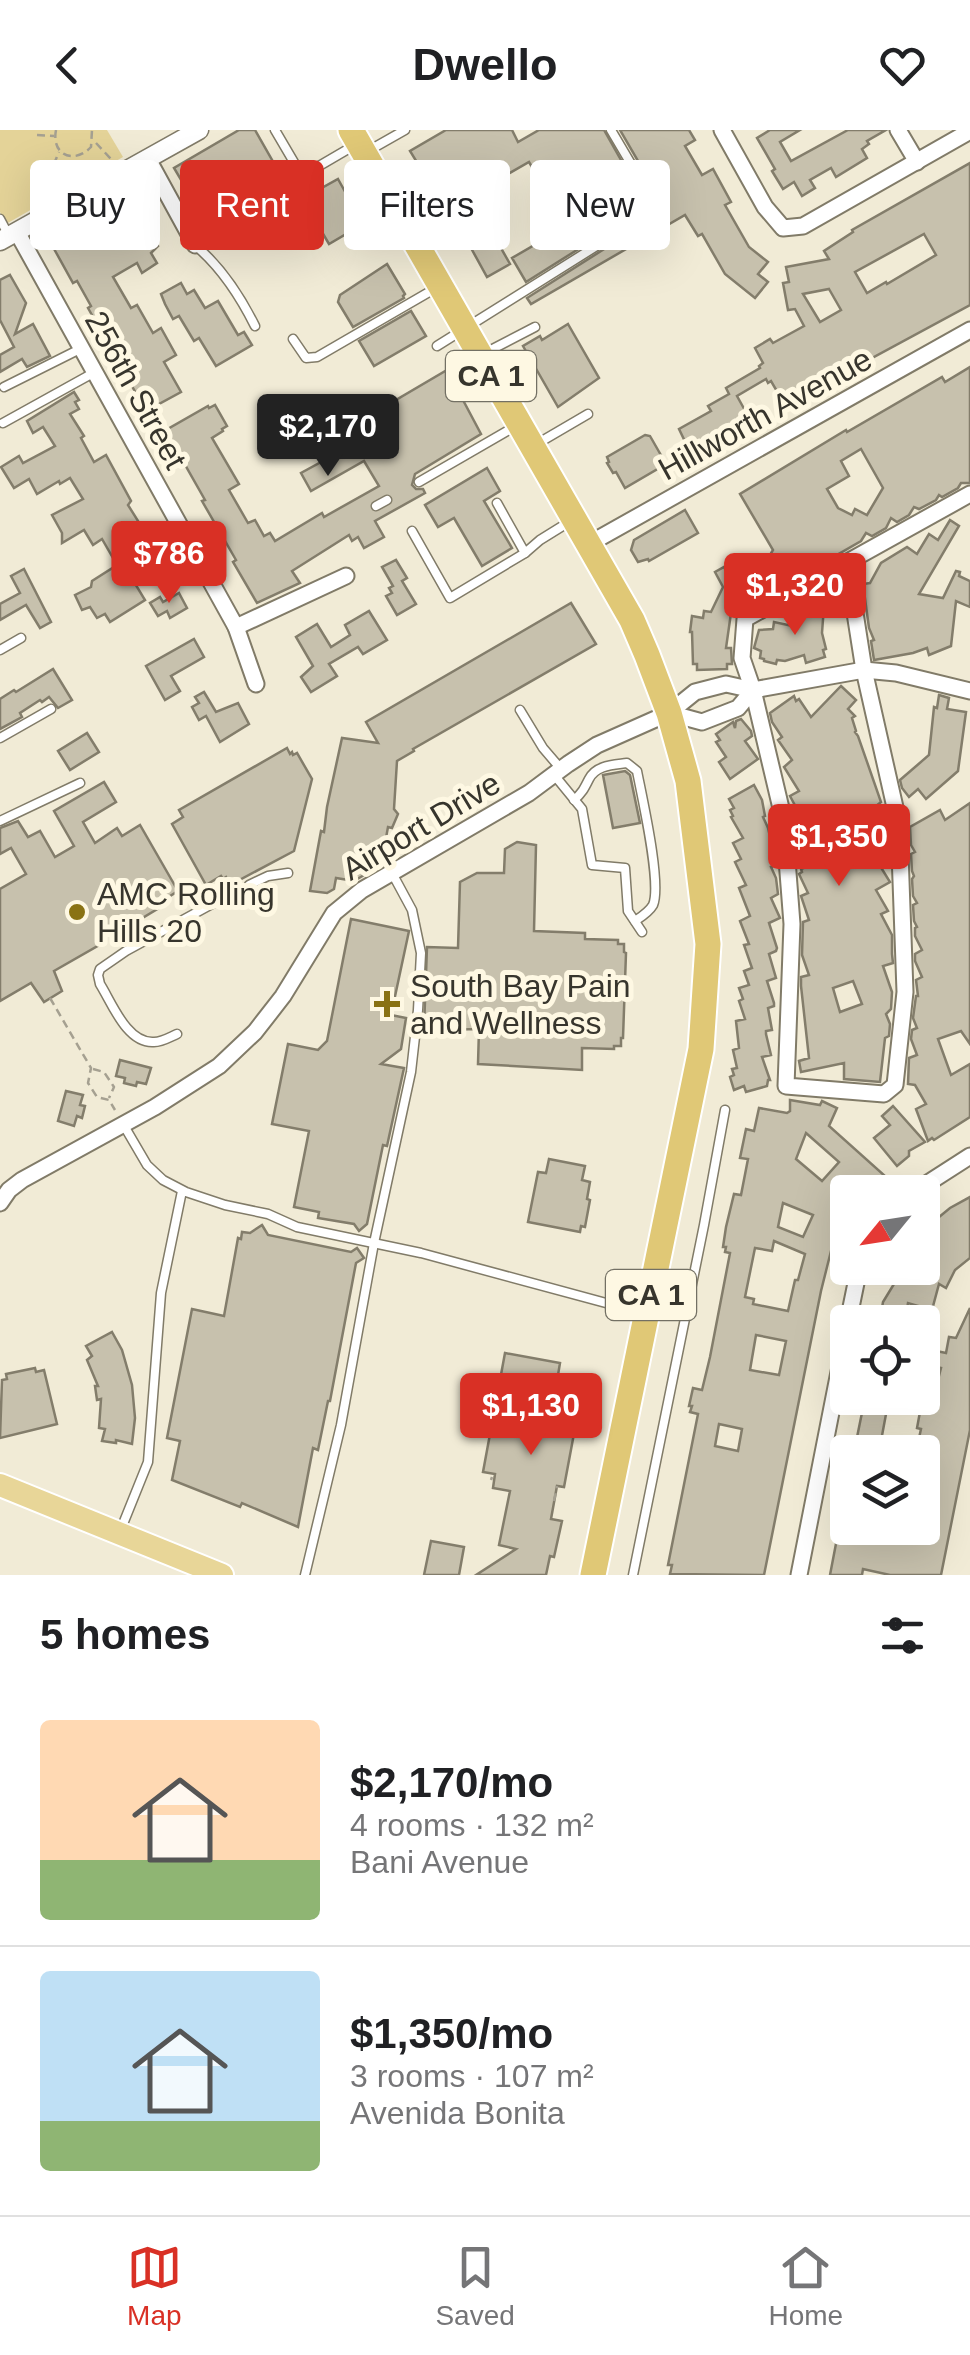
<!DOCTYPE html>
<html lang="en">
<head>
<meta charset="utf-8">
<style>
  :root { --surface:#fff; --page:#f2f2f2; --text:#202124; --muted:#757577; --line:#e0e0e0; --accent:#d93025 }
  body { margin:0; font-family:Helvetica,sans-serif; background:var(--page); color:var(--text); height:100vh; display:flex; flex-direction:column; font-size:38px; white-space:nowrap }
  * { box-sizing:border-box; margin:0 }
  p { font-size:32px; color:var(--muted) }
  .icon { flex:none; width:55px; height:55px; fill:none; stroke:currentColor; stroke-width:2; stroke-linecap:round; stroke-linejoin:round }
  .map { position:relative; height:1445px; overflow:hidden }
  .drawer { display:flex; flex-direction:column; background:var(--surface); flex:1 }
  .drawer>* { flex:none }
  .guide { position:absolute; left:30px; top:30px; width:910px; height:90px; display:flex; gap:20px }
  .needle { width:65px; rotate:240deg }
  .controls { position:absolute; left:830px; top:1045px; display:grid; gap:20px }
  .controls a { display:grid; place-items:center; width:110px; height:110px; border-radius:10px; background:var(--surface); box-shadow:0 10px 40px #0002; font-size:50px }
  .price { position:absolute; translate:-50% -85px; padding:0 22px; border-radius:10px; background:var(--accent); color:#fff; font-size:32px; line-height:65px; filter:drop-shadow(0 2px 5px #0008) }
  .price::after { content:''; position:absolute; left:50%; top:60px; width:30px; height:22px; margin-left:-15px; background:inherit; clip-path:polygon(0 0,100% 0,50% 100%) }
  .price.on { background:#222; color:#fff }
  ul { padding:0; list-style:none }
  li { display:flex; align-items:center; gap:30px; height:250px; padding:0 40px }
  li+li { border-top:2px solid var(--line) }
  li span { display:grid; place-items:center; flex:none; width:280px; height:200px; border-radius:10px; color:#555 }
  li>.icon { margin-inline-start:auto }
  span .icon { width:120px; height:120px; fill:#fffc; stroke-width:1 }
  li b { font-size:42px }
  h2 { display:flex; justify-content:space-between; align-items:center; height:120px; padding:0 40px; font-size:42px }
  .pill { padding:0 35px; border-radius:10px; background:var(--surface); box-shadow:0 10px 40px #0002; font-size:35px; line-height:90px }
  .pill.on { background:var(--accent); color:#fff }
  header { display:flex; justify-content:space-between; align-items:center; height:130px; padding:0 40px; background:var(--surface); font-size:45px; font-weight:700 }
  .tabs { display:flex; justify-content:space-around; align-items:center; height:140px; border-top:2px solid var(--line); background:var(--surface); font-size:28px; color:var(--muted) }
  .tabs a { display:grid; justify-items:center; gap:5px }
  .tabs .on { color:var(--accent) }
  .map>svg:first-child { display:block }
</style>
</head>
<body>
<header><svg class="icon" aria-label="back" viewBox="0 0 24 24"><path d="M15 5l-7 7 7 7"/></svg>Dwello<svg class="icon" aria-label="heart" viewBox="0 0 24 24"><path d="M12 20l-8-8c-3-5 5-10 8-4 3-6 11-1 8 4z"/></svg></header>
<div class="map">
<svg width="970" height="1445" viewBox="0 0 970 1445">
  <rect width="100%" height="100%" fill="#f1ebd6"/>
  <polygon fill="#e4d398" points="0,0 107,0 123,27 6,94 0,82"/>
  <g fill="#c7c1ad" stroke="#837d6b" stroke-width="2.5" fill-rule="evenodd">
    <polygon points="239,0 255,0 296,72 220,116 174,38"/>
    <polygon points="446,0 512,0 518,12 539,0 604,0 647,76 526,152 512,128 567,96 555,76 551,79 537,55 541,52 529,32 471,65 510,134 487,147 471,118 474,116 453,81 448,83 410,21"/>
    <polygon points="620,0 689,0 695,10 685,16 702,45 713,39 731,72 725,75 749,117 768,132 758,144 768,152 755,168 725,144 702,104 698,106 685,85 531,174 527,168 664,81 663,74"/>
    <polygon points="770,0 800,0 780,12 791,31 848,0 886,0 867,11 869,14 862,19 867,28 836,47 831,38 810,50 815,58 802,66 794,52 783,59 772,41 775,39 757,8"/>
    <path d="M 970,33 L 970,175 L 785,275 L 771,251 L 768,253 L 766,249 L 737,266 L 752,293 L 743,299 L 741,296 L 720,309 L 723,313 L 693,328 L 679,299 L 711,281 L 708,276 L 729,264 L 726,258 L 760,238 L 759,236 L 763,233 L 755,218 L 770,209 L 773,213 L 804,196 L 795,179 L 788,180 L 783,153 L 789,152 L 786,137 L 829,129 L 824,121 L 853,102 L 852,100 ZM 924,104 L 936,125 L 887,154 L 886,152 L 867,163 L 855,142 ZM 829,159 L 841,180 L 820,192 L 803,164 Z"/>
    <polygon points="338,49 363,94 329,114 309,80 299,85 293,74"/>
    <polygon points="131,67 138,79 144,75 152,88 145,92 158,116 151,123 157,133 142,143 137,133 113,147 131,178 137,175 153,203 161,198 176,225 164,232 181,262 146,281 88,178 91,176 77,151 73,153 53,117 74,104 80,103 84,108 115,90 117,88 111,79"/>
    <polygon points="387,134 405,164 403,166 404,168 353,197 338,172 340,165"/>
    <polygon points="10,145 26,173 15,204 33,194 50,226 27,237 22,229 0,242 0,225 14,217 0,190 0,150"/>
    <polygon points="181,153 187,164 194,160 205,178 218,171 238,205 244,202 252,215 216,236 199,208 194,211 179,186 173,189 165,174 161,164"/>
    <polygon points="411,181 426,206 374,236 359,211"/>
    <polygon points="568,194 599,248 558,277 523,216 540,206 542,210"/>
    <path d="M 970,237 L 970,353 L 961,353 L 958,358 L 942,367 L 939,365 L 936,370 L 919,379 L 914,377 L 909,385 L 897,392 L 891,388 L 886,398 L 872,406 L 866,403 L 861,411 L 828,430 L 823,428 L 819,435 L 803,444 L 801,442 L 799,446 L 781,456 L 778,454 L 776,459 L 757,470 L 751,466 L 747,475 L 735,485 L 731,483 L 726,518 L 731,518 L 732,534 L 727,534 L 727,539 L 697,540 L 697,534 L 693,534 L 692,502 L 690,502 L 692,486 L 703,488 L 704,481 L 711,482 L 723,457 L 715,442 L 724,437 L 737,458 L 745,445 L 755,450 L 773,420 L 740,364 L 846,300 L 847,302 L 942,247 L 945,252 ZM 861,319 L 883,358 L 867,385 L 855,379 L 852,385 L 838,378 L 827,359 L 849,346 L 841,331 Z"/>
    <polygon points="447,240 481,304 415,344 412,355 416,359 423,359 425,363 375,391 384,407 364,418 358,407 352,411 349,405 292,441 300,453 257,473 233,432 236,430 202,371 205,370 180,326 174,329 159,304 208,276 209,278 215,275 227,296 222,299 223,301 212,308 239,354 229,360 248,393 255,390 264,406 270,403 275,411 322,383 324,387 379,356 364,331 311,361 301,343 354,314 345,300"/>
    <polygon points="74,262 79,270 75,272 79,279 70,284 84,306 81,308 94,332 106,325 131,371 128,375 165,434 134,452 145,470 110,492 105,484 97,488 90,477 82,480 75,465 91,457 92,451 117,435 102,409 93,415 84,400 62,413 62,403 52,385 83,369 70,348 60,354 59,351 37,364 29,349 14,358 1,337 19,326 23,333 55,316 43,297 33,303 27,291"/>
    <polygon points="645,305 650,306 666,334 625,358 616,342 613,343 607,333 609,332 607,327"/>
    <polygon points="487,338 500,361 484,371 512,418 482,436 454,388 438,397 425,375"/>
    <polygon points="685,380 698,403 649,431 648,429 638,432 631,420 634,410"/>
    <polygon points="950,390 959,396 919,464 943,468 956,441 960,442 959,446 970,451 970,477 956,471 951,516 929,525 927,518 913,523 874,530 871,511 874,510 869,498 863,454 870,453 881,433 907,417 917,424 929,404 938,410"/>
    <polygon points="396,430 407,448 402,451 416,474 397,485 386,466 392,463 389,458 393,456 382,437"/>
    <polygon points="24,439 51,492 40,498 26,475 0,490 0,474 20,463 11,446"/>
    <polygon points="179,463 187,478 170,488 167,481 158,486 150,473 160,467 163,472"/>
    <polygon points="571,473 596,514 413,619 414,621 397,631 394,679 398,684 392,698 388,697 381,735 354,751 336,748 334,759 327,763 310,761 321,701 324,702 327,677 342,608 378,613 366,592"/>
    <polygon points="799,473 824,476 822,503 826,519 823,520 825,527 806,533 804,525 785,531 777,530 776,534 764,531 764,529 760,528 761,521 754,518 759,500 773,499 774,492 797,497"/>
    <polygon points="369,481 387,510 363,524 358,517 329,534 337,546 311,562 301,547 313,536 296,507 317,494 331,517 350,505 345,495"/>
    <polygon points="194,509 204,527 171,546 180,561 165,570 146,536"/>
    <polygon points="53,539 72,570 58,578 49,567 42,572 40,570 20,583 22,587 0,599 0,569 14,560 16,562"/>
    <path d="M 841,556 L 856,570 L 848,579 L 855,586 L 852,588 L 856,601 L 855,602 L 858,606 L 881,672 L 870,681 L 882,700 L 876,705 L 888,723 L 877,731 L 890,752 L 876,760 L 888,781 L 881,784 L 892,805 L 892,824 L 893,833 L 883,836 L 892,862 L 891,879 L 886,884 L 890,894 L 889,906 L 885,908 L 880,952 L 844,949 L 844,933 L 801,942 L 799,931 L 809,928 L 801,856 L 801,847 L 809,845 L 802,825 L 803,792 L 809,790 L 801,766 L 808,763 L 799,744 L 802,742 L 801,739 L 806,737 L 797,719 L 797,713 L 803,710 L 796,696 L 794,686 L 799,683 L 790,666 L 799,661 L 784,637 L 792,630 L 778,610 L 782,607 L 772,592 L 770,583 L 794,566 L 796,571 L 799,569 L 811,587 ZM 853,851 L 862,874 L 840,882 L 833,858 Z"/>
    <polygon points="204,562 216,582 238,573 249,594 220,612 206,586 199,590 192,577 199,573 195,567"/>
    <polygon points="939,565 949,568 947,579 966,582 958,641 926,669 918,659 909,667 902,658 900,650 929,625 934,577 937,578"/>
    <polygon points="741,589 751,601 752,606 745,611 758,629 730,649 719,632 726,627 716,612 720,610 716,604 733,592 735,598 736,591"/>
    <polygon points="87,603 99,622 70,640 58,621"/>
    <polygon points="287,618 290,624 292,622 293,625 297,623 312,649 294,721 230,755 226,747 223,749 221,746 206,755 172,694 183,687 179,680"/>
    <polygon points="625,641 630,645 640,693 613,698 603,645"/>
    <polygon points="104,652 116,672 83,692 95,713 117,698 122,706 140,695 178,761 159,773 159,778 139,790 136,786 97,808 101,814 54,841 62,861 44,872 31,853 0,871 0,759 26,744 11,718 0,724 0,698 18,691 28,707 40,701 55,727 74,716 54,681"/>
    <polygon points="754,655 762,670 765,686 763,687 768,698 776,732 776,735 771,737 776,748 778,764 771,768 780,788 769,793 777,818 776,821 769,824 776,848 767,851 774,873 774,876 768,878 772,900 766,901 766,904 771,925 762,927 770,950 768,950 767,956 746,962 744,956 734,960 730,947 734,945 732,939 737,938 733,920 739,918 736,891 745,889 739,871 743,869 739,858 749,855 744,841 752,838 744,815 749,814 740,791 750,786 739,758 746,755 735,732 741,729 733,713 743,708 731,687 733,686 730,680 734,678 729,669"/>
    <polygon points="970,673 970,914 961,901 938,909 951,945 970,934 970,987 934,1010 932,1008 928,1011 916,979 926,974 915,955 908,954 909,928 917,925 911,909 912,900 917,898 913,888 916,866 918,866 916,850 922,847 915,831 915,824 922,820 915,806 915,798 917,797 914,791 913,775 917,773 913,766 912,749 914,746 912,741 911,724 915,722 911,715 910,697 940,680 945,690"/>
    <polygon points="517,712 536,715 534,801 585,803 585,809 618,810 618,814 624,814 624,822 626,823 623,908 621,908 621,916 614,916 614,919 582,918 582,940 478,934 479,899 439,900 439,898 424,898 427,817 458,818 460,752 477,743 504,743 505,719"/>
    <polygon points="351,789 409,801 391,885 406,888 401,919 381,934 404,938 387,1016 383,1015 367,1094 359,1101 354,1094 318,1088 319,1082 294,1077 309,1001 272,994 288,914 318,920 327,911"/>
    <polygon points="120,930 151,938 146,954 137,952 136,956 124,953 125,948 116,946"/>
    <polygon points="66,961 83,965 80,975 85,976 82,988 77,986 74,996 58,991"/>
    <path d="M 790,970 L 820,975 L 822,971 L 837,978 L 829,996 L 885,1046 L 870,1062 L 848,1062 L 848,1095 L 841,1111 L 839,1110 L 835,1118 L 832,1117 L 821,1161 L 764,1445 L 670,1444 L 672,1435 L 668,1435 L 698,1284 L 690,1282 L 692,1276 L 689,1276 L 693,1258 L 702,1260 L 710,1227 L 730,1123 L 725,1122 L 726,1117 L 723,1117 L 726,1097 L 734,1064 L 741,1065 L 748,1029 L 740,1028 L 746,999 L 754,1001 L 759,978 L 787,983 L 790,981 ZM 806,1003 L 839,1032 L 822,1051 L 796,1029 ZM 783,1073 L 813,1085 L 803,1107 L 778,1097 ZM 774,1111 L 805,1124 L 798,1150 L 795,1150 L 788,1181 L 753,1174 L 754,1169 L 745,1167 L 755,1118 L 772,1121 ZM 756,1205 L 786,1211 L 779,1245 L 750,1240 ZM 719,1294 L 742,1299 L 738,1321 L 715,1316 Z"/>
    <polygon points="893,976 925,1012 909,1021 909,1026 897,1036 874,1008 890,995 882,986"/>
    <polygon points="549,1029 585,1036 582,1050 590,1052 587,1069 590,1070 585,1097 581,1096 580,1102 528,1092 538,1042 546,1043"/>
    <polygon points="970,1067 970,1128 955,1140 946,1158 939,1154 932,1180 908,1173 905,1192 884,1192 884,1190 880,1190 883,1172 894,1154 892,1151 899,1138 922,1138 922,1104 935,1095 933,1092 950,1078"/>
    <polygon points="262,1095 268,1105 351,1122 357,1118 364,1128 356,1133 330,1271 328,1271 318,1320 313,1318 298,1397 242,1373 240,1377 172,1350 180,1311 167,1308 192,1179 224,1186 238,1108 241,1109 242,1102 250,1103"/>
    <polygon points="970,1178 970,1300 941,1445 890,1445 863,1439 862,1445 830,1445 839,1398 922,1398 922,1322 916,1322 921,1299 917,1298 922,1271 932,1273 941,1238 922,1234 922,1218 946,1223 949,1207 956,1208"/>
    <polygon points="112,1202 122,1220 132,1255 135,1288 132,1314 116,1310 116,1313 102,1311 105,1299 99,1298 101,1269 97,1270 95,1256 98,1256 87,1230 92,1226 86,1216"/>
    <polygon points="505,1223 560,1233 558,1245 584,1250 564,1357 557,1356 551,1389 562,1391 554,1427 550,1426 546,1445 476,1445 516,1419 499,1415 510,1361 493,1358 495,1344 483,1342"/>
    <polygon points="35,1238 36,1242 44,1240 57,1294 0,1308 2,1250 7,1249 6,1244"/>
    <polygon points="865,1268 889,1268 881,1311 913,1317 912,1322 854,1322"/>
    <polygon points="431,1411 464,1417 459,1445 424,1445"/>
  </g>
  <g fill="none" stroke-linecap="round" stroke-linejoin="round">
    <defs>
      <g id="service">
        <polyline points="275,0 302,46 355,15"/>
        <polyline points="368,21 405,0"/>
        <polyline points="0,89 9,106"/>
        <polyline points="378,113 403,100"/>
        <path d="M 196,116 C 222,138 240,166 255,196"/>
        <polyline points="293,209 306,228 317,227 436,158"/>
        <polyline points="437,216 657,78 611,0"/>
        <polyline points="483,224 535,197"/>
        <polyline points="4,257 82,218"/>
        <polyline points="3,293 95,242"/>
        <polyline points="535,315 588,284"/>
        <polyline points="419,352 514,297"/>
        <polyline points="497,373 525,423"/>
        <polyline points="376,376 387,370"/>
        <polyline points="412,401 450,468 525,423 540,410 569,392"/>
        <polyline points="0,520 21,508"/>
        <polyline points="520,580 543,618 561,639"/>
        <polyline points="0,608 51,579"/>
        <polyline points="555,646 582,679 592,735 625,738 628,781 642,802"/>
        <path d="M 574,670 C 582,663 584,659 589,649 C 596,635 613,635 627,633 L 637,641 C 642,667 662,754 653,775 C 649,782 641,787 635,791"/>
        <polyline points="0,691 80,653"/>
        <polyline points="249,755 268,746 288,743"/>
        <path d="M 177,904 C 170,907 162,912 154,912 C 127,914 112,873 100,854 L 98,845 L 100,839 L 126,821 L 234,762"/>
        <polyline points="123,994 147,1035 163,1050 186,1062 225,1075 268,1084 297,1097 421,1123 643,1183"/>
        <polyline points="121,1399 148,1332 161,1163 182,1061"/>
        <polyline points="305,1445 341,1295 374,1113 411,942 418,880 421,823 412,780 392,743"/>
        <polyline points="633,1445 704,1095 725,980"/>
      </g>
      <g id="minor">
        <polyline points="722,0 765,77 783,98 803,96 970,1"/>
        <polyline points="898,0 917,32"/>
        <polyline points="148,29 195,115"/>
        <polyline points="17,102 236,497 256,554"/>
        <polyline points="587,415 970,200"/>
        <polyline points="847,432 864,540 899,695 905,862 895,955 884,964 786,956 792,794 784,691 753,560 742,528 745,489 970,364"/>
        <polyline points="236,497 346,446"/>
        <polyline points="669,583 702,592 738,578 753,560"/>
        <polyline points="914,1062 970,1026"/>
        <polyline points="0,1073 9,1060 22,1050 155,977 219,936 255,902 283,866 334,783 362,760 529,663 568,634 597,615 669,583 695,562 726,554 753,560 864,540 896,543 970,561"/>
        <polyline points="848,1192 856,1153 862,1138"/>
        <polyline points="799,1445 848,1196"/>
      </g>
      <polyline id="tertiary" points="0,111 199,0"/>
      <polyline id="primary" points="0,1355 222,1445"/>
      <polyline id="trunk" points="351,0 632,490 647,525 669,583 688,651 708,814 701,919 593,1445"/>
    </defs>
    <use href="#service" stroke="#817b68" stroke-width="11"/>
    <use href="#minor" stroke="#817b68" stroke-width="19"/>
    <use href="#tertiary" stroke="#817b68" stroke-width="21"/>
    <use href="#primary" stroke="#fff" stroke-width="26"/>
    <use href="#trunk" stroke="#fff" stroke-width="29"/>
    <g stroke="#a5a091" stroke-width="2.5" stroke-dasharray="8 5" stroke-linecap="butt">
      <path d="M 56,0 C 51,25 74,35 91,17 L 92,0"/>
      <polyline points="37,5 54,6"/>
      <polyline points="96,13 111,29"/>
      <polyline points="45,68 40,54 51,41 59,22"/>
      <polyline points="50,868 91,938 88,953 97,967 109,970 115,980"/>
      <polyline points="93,939 104,942 114,957 109,968"/>
      <polyline points="491,1350 492,1347"/>
      <polyline points="554,1371 557,1356"/>
    </g>
    <use href="#service" stroke="#fff" stroke-width="8"/>
    <use href="#minor" stroke="#fff" stroke-width="15"/>
    <use href="#tertiary" stroke="#fff" stroke-width="18"/>
    <use href="#primary" stroke="#e8d698" stroke-width="22"/>
    <use href="#trunk" stroke="#e0c876" stroke-width="25"/>
  </g>
  <g fill="#897213" stroke="#fef8e3" stroke-width="4">
    <circle cx="77" cy="782" r="10"/>
    <path d="M382 859h10v10h10v10h-10v10h-10v-10h-10v-10h10z"/>
  </g>
  <g text-anchor="middle" stroke-width="10" stroke-linejoin="round" paint-order="stroke">
    <g fill="#fef8e3" stroke="#737064" stroke-width="2.5">
      <rect x="446" y="221" width="90" height="50" rx="8"/>
      <rect x="606" y="1140" width="90" height="50" rx="8"/>
    </g>
    <g font-size="30" font-weight="bold" fill="#37352d">
      <text x="491" y="256">CA 1</text>
      <text x="651" y="1175">CA 1</text>
    </g>
    <g font-size="32" fill="#37352d" stroke="#fef8e3">
      <text transform="translate(136 260) rotate(61)" y="11">256th Street</text>
      <text transform="translate(765 284) rotate(-29)" y="11">Hillworth Avenue</text>
      <text transform="translate(421 696) rotate(-31)" y="11">Airport Drive</text>
    </g>
    <g font-size="32" fill="#37352d" stroke="#fef8e3" text-anchor="start">
      <text x="97" y="775">AMC Rolling<tspan x="97" dy="37">Hills 20</tspan></text>
      <text x="410" y="867">South Bay Pain<tspan x="410" dy="37">and Wellness</tspan></text>
    </g>
  </g>
</svg>
<div class="controls">
<a><svg class="needle" viewBox="-14 -14 28 28"><path d="M0-13l5 13h-10z" fill="#e53935"/><path d="M0 13l5-13h-10z" fill="#757577"/></svg></a>
<a><svg class="icon" aria-label="locate" viewBox="0 0 24 24"><circle cx="12" cy="12" r="6"/><path d="M12 2v4M12 18v4M2 12h4M18 12h4"/></svg></a>
<a><svg class="icon" aria-label="layers" viewBox="0 0 24 24"><path d="M12 4l9 5-9 5-9-5zM3 14l9 5 9-5"/></svg></a>
</div>
<b class="price on" style="left:328px;top:349px">$2,170</b>
<b class="price" style="left:169px;top:476px">$786</b>
<b class="price" style="left:795px;top:508px">$1,320</b>
<b class="price" style="left:839px;top:759px">$1,350</b>
<b class="price" style="left:531px;top:1328px">$1,130</b>
<div class="guide">
<a class="pill">Buy</a>
<a class="pill on">Rent</a>
<a class="pill">Filters</a>
<a class="pill">New</a>
</div>
</div>
<section class="drawer">
<h2>5 homes<svg class="icon" aria-label="filters" viewBox="0 0 24 24"><path d="M4 7h16M4 17h16"/><circle cx="9" cy="7" r="2"/><circle cx="15" cy="17" r="2"/></svg></h2>
<ul>
<li><span style="background:linear-gradient(#ffd9b3 70%,#8fb573 0)"><svg class="icon" aria-label="home" viewBox="0 0 24 24"><path d="M3 11l9-7 9 7M6 9v11h12V9"/></svg></span><div><b>$2,170/mo</b><p>4 rooms · 132 m²</p><p>Bani Avenue</p></div></li>
<li><span style="background:linear-gradient(#bfe0f5 75%,#8fb573 0)"><svg class="icon" aria-label="home" viewBox="0 0 24 24"><path d="M3 11l9-7 9 7M6 9v11h12V9"/></svg></span><div><b>$1,350/mo</b><p>3 rooms · 107 m²</p><p>Avenida Bonita</p></div></li>
</ul>
</section>
<nav class="tabs">
<a class="on"><svg class="icon" aria-label="map" viewBox="0 0 24 24"><path d="M3 6l6-2 6 2 6-2v14l-6 2-6-2-6 2zM9 4v14M15 6v14"/></svg>Map</a>
<a><svg class="icon" aria-label="saved" viewBox="0 0 24 24"><path d="M7 4h10v16l-5-4-5 4z"/></svg>Saved</a>
<a><svg class="icon" aria-label="home" viewBox="0 0 24 24"><path d="M3 11l9-7 9 7M6 9v11h12V9"/></svg>Home</a>
</nav>
</body>
</html>
